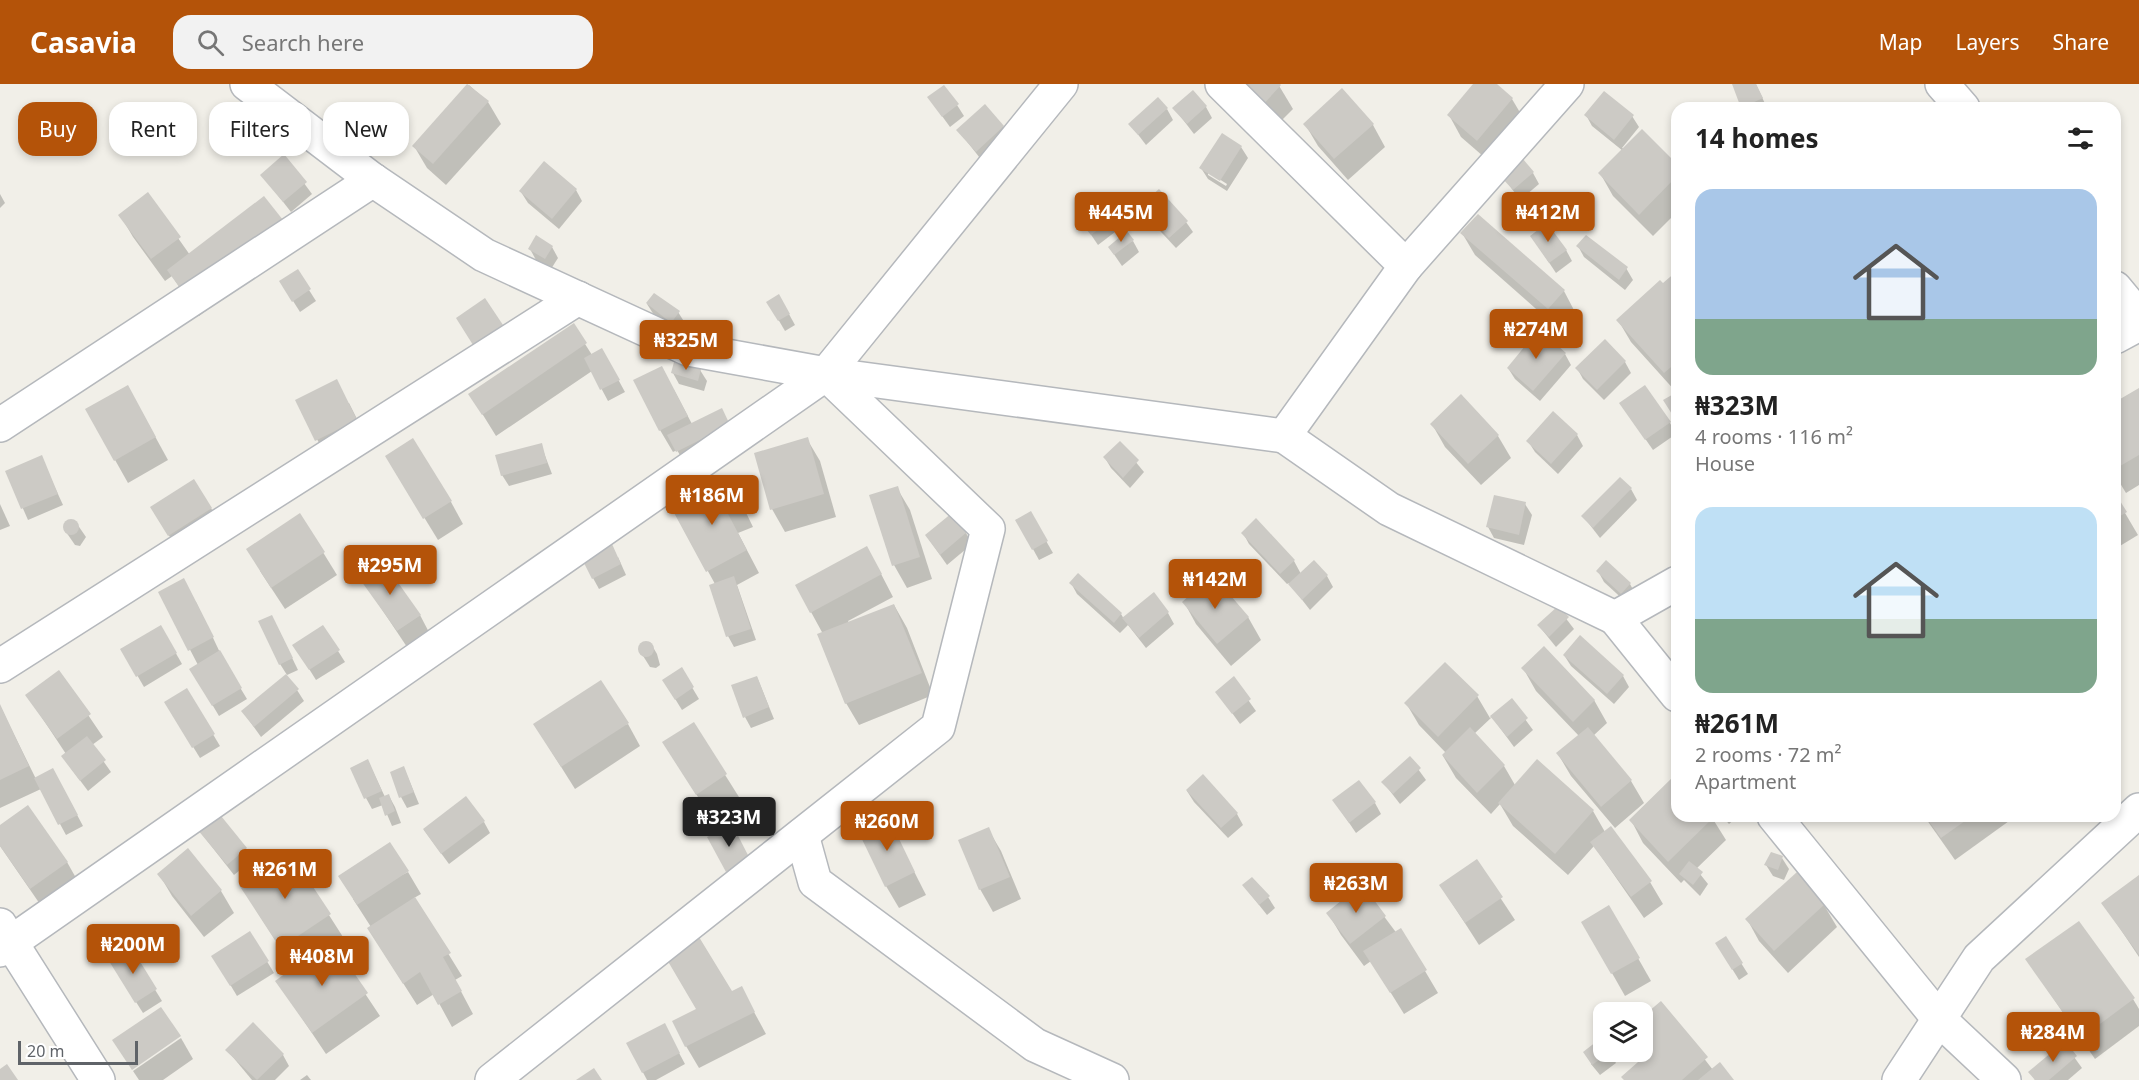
<!DOCTYPE html>
<html lang="en">
<head>
<meta charset="utf-8">
<style>
  :root { --surface:#fff; --page:#f2f2f2; --text:#222; --muted:#767676; --accent:#b45309 }
  body { margin:0; font-family:"Noto Sans",sans-serif; background:var(--page); color:var(--text); height:100vh; display:flex; flex-direction:column; font-size:22px; white-space:nowrap }
  * { box-sizing:border-box; margin:0 }
  p { font-size:20px; color:var(--muted) }
  .icon { flex:none; width:33px; height:33px; fill:none; stroke:currentColor; stroke-width:2; stroke-linecap:round; stroke-linejoin:round }
  .map { position:relative; flex:1; overflow:hidden }
  .drawer { position:absolute; left:1671px; top:18px; width:450px; height:720px; display:flex; flex-direction:column; background:var(--surface); border-radius:18px; box-shadow:0 3px 9px #0003 }
  .drawer>* { flex:none }
  .hud { position:absolute; left:18px; top:18px; width:570px; height:54px; display:flex; gap:12px }
  .controls { position:absolute; left:1593px; top:918px; display:grid; gap:12px }
  .controls a { display:grid; place-items:center; width:60px; height:60px; border-radius:12px; background:var(--surface); box-shadow:0 3px 9px #0003; font-size:30px }
  .scale { position:absolute; left:18px; bottom:15px; width:120px; box-sizing:border-box; padding-left:6px; border:3px solid #5f6368; border-top:0; font-size:16px; line-height:21px; white-space:nowrap; color:#5f6368; -webkit-text-stroke:4px #fff; paint-order:stroke }
  .price { position:absolute; translate:-50% -51px; padding:0 14px; border-radius:6px; background:var(--accent); color:#fff; font-size:20px; line-height:39px; filter:drop-shadow(0 2px 3px #0008) }
  .price::after { content:''; position:absolute; left:50%; top:36px; width:18px; height:14px; margin-left:-9px; background:inherit; clip-path:polygon(0 0,100% 0,50% 100%) }
  .price.on { background:#222; color:#fff }
  ul { padding:0; list-style:none }
  li { display:grid; align-content:center; gap:12px; height:318px; padding:0 24px }
  li span { display:grid; place-items:center; height:186px; border-radius:18px; color:#555 }
  li>.icon { margin-inline-start:auto }
  span .icon { width:108px; height:108px; fill:#fffc; stroke-width:1 }
  li b { font-size:26px }
  h2 { display:flex; justify-content:space-between; align-items:center; height:72px; padding:0 24px; font-size:26px }
  .tag { padding:0 21px; border-radius:18px; background:var(--surface); box-shadow:0 3px 9px #0003; font-size:21px; line-height:54px }
  .tag.on { background:var(--accent); color:#fff }
  header { display:flex; align-items:center; gap:36px; box-sizing:border-box; height:84px; padding:0 30px; background:var(--accent); color:#fff }
  header strong { font-size:28px }
  nav { display:flex; gap:33px; margin-inline-start:auto; font-size:21px }
  .search { width:420px; height:54px; background:var(--page); display:flex; align-items:center; gap:15px; box-sizing:border-box; padding:0 21px; border-radius:18px; color:var(--muted); font-size:22px }
  .map>svg:first-child { display:block }
</style>
</head>
<body>
<header>
<strong>Casavia</strong>
<div class="search"><svg class="icon" aria-label="search" viewBox="0 0 24 24"><circle cx="10" cy="10" r="6"/><path d="M15 15l6 6"/></svg>Search here</div>
<nav><a>Map</a><a>Layers</a><a>Share</a></nav>
</header>
<div class="map">
<svg width="2139" height="996" viewBox="0 0 2139 996">
  <rect width="100%" height="100%" fill="#f1efe8"/>
  <g fill="#0003" fill-rule="evenodd">
    <polygon points="1278,0 1293,25 1274,44 1232,3"/>
    <polygon points="1474,0 1494,0 1512,15 1525,37 1491,79 1461,53 1449,31"/>
    <polygon points="1736,0 1756,0 1767,24 1743,24 1733,1"/>
    <polygon points="469,1 488,18 501,40 446,101 427,84 414,62"/>
    <polygon points="929,14 957,21 964,32 950,43"/>
    <polygon points="1206,23 1212,34 1194,50 1174,24"/>
    <polygon points="1167,25 1173,36 1146,61 1130,40"/>
    <polygon points="1586,31 1632,32 1639,43 1622,64 1677,82 1677,128 1653,152 1613,112 1600,89 1623,67 1592,42"/>
    <polygon points="1305,40 1373,41 1385,63 1348,96 1318,62"/>
    <polygon points="1003,42 1009,53 983,78 958,46"/>
    <path d="M 1241,63 L 1248,74 L 1227,107 L 1208,95 L 1201,84 ZM 1208,88 L 1227,100 L 1226,102 L 1208,91 Z"/>
    <polygon points="284,72 312,110 291,128 262,91"/>
    <polygon points="1533,89 1539,100 1520,116 1504,94"/>
    <polygon points="576,106 582,117 559,145 528,119 521,108"/>
    <polygon points="0,110 5,119 0,124"/>
    <polygon points="147,110 190,171 294,159 199,232 172,192 165,197 133,153 120,131"/>
    <polygon points="1142,123 1186,138 1193,148 1176,164 1148,134"/>
    <polygon points="1109,137 1115,148 1098,161 1083,139"/>
    <polygon points="1462,149 1564,207 1576,230 1561,247 1475,171"/>
    <polygon points="1532,153 1566,166 1572,177 1556,189"/>
    <polygon points="1133,157 1139,168 1122,182 1109,163"/>
    <polygon points="1578,162 1626,184 1633,196 1625,206 1584,173"/>
    <polygon points="552,163 558,174 551,185 536,176 530,165"/>
    <polygon points="1677,189 1677,337 1677,309 1631,258 1618,236"/>
    <polygon points="309,206 316,217 300,228 288,209"/>
    <polygon points="779,212 795,241 785,247 768,218"/>
    <polygon points="485,217 508,253 481,271 464,245"/>
    <polygon points="647,220 678,228 685,239 678,249 654,231"/>
    <polygon points="573,241 592,271 602,266 625,308 608,317 592,287 496,352 470,310"/>
    <polygon points="1605,257 1625,278 1631,289 1604,316 1583,295 1577,284"/>
    <polygon points="1565,270 1571,281 1540,317 1515,295 1508,284"/>
    <polygon points="700,286 707,297 704,307 679,300 673,289"/>
    <polygon points="674,306 692,340 727,337 684,378 677,366 673,368 660,346"/>
    <polygon points="2139,306 2139,401 2126,409 2115,391 2115,320"/>
    <polygon points="297,317 349,319 369,359 329,378"/>
    <polygon points="140,325 168,376 128,399 87,326"/>
    <polygon points="1628,330 1670,339 1676,350 1653,366"/>
    <polygon points="1432,340 1498,352 1511,374 1481,401 1445,363"/>
    <polygon points="1577,351 1583,362 1558,390 1535,368 1528,357"/>
    <polygon points="807,355 820,377 836,433 785,448 772,425"/>
    <polygon points="1120,359 1144,388 1130,404 1111,384 1105,374"/>
    <polygon points="541,361 552,390 509,402 502,391"/>
    <polygon points="41,373 63,421 28,436 7,388"/>
    <polygon points="400,394 451,418 463,440 438,456"/>
    <polygon points="732,400 753,443 738,449 759,489 737,501 756,556 734,563 728,552 715,500 675,427"/>
    <polygon points="897,404 910,426 932,495 907,504 894,481 871,412"/>
    <polygon points="1631,405 1637,416 1600,454 1583,432"/>
    <polygon points="2115,412 2138,451 2115,465"/>
    <polygon points="0,420 10,442 0,446"/>
    <polygon points="1525,420 1532,431 1524,461 1494,454 1488,443"/>
    <polygon points="211,424 217,435 176,462 158,435"/>
    <polygon points="1030,429 1053,469 1039,476 1017,436"/>
    <polygon points="300,431 337,491 285,525 260,487"/>
    <polygon points="69,436 75,437 86,453 80,462 75,461 64,445 65,439"/>
    <polygon points="1256,437 1294,477 1301,490 1314,478 1327,492 1333,503 1310,526 1289,499 1287,500 1249,460 1243,449"/>
    <polygon points="966,449 972,460 947,481 926,451"/>
    <polygon points="618,473 626,491 599,505 593,494"/>
    <polygon points="879,486 893,513 848,537 849,539 894,521 907,544 933,611 859,641 846,619 823,550 811,528"/>
    <polygon points="1598,487 1630,500 1636,511 1628,520 1604,498"/>
    <polygon points="361,494 420,531 432,554 411,569"/>
    <polygon points="1071,499 1121,530 1124,535 1168,529 1174,540 1146,564 1128,541 1120,549 1077,510"/>
    <polygon points="160,508 196,518 224,577 247,615 219,632 191,585 198,581"/>
    <polygon points="1184,518 1248,533 1261,556 1231,582 1196,540"/>
    <polygon points="1558,524 1574,545 1556,563 1539,542"/>
    <polygon points="161,543 182,580 144,603 122,565"/>
    <polygon points="277,543 298,586 287,591 280,580"/>
    <polygon points="645,558 650,558 657,570 660,581 656,584 650,583 640,567 640,561"/>
    <polygon points="338,567 345,578 316,596 301,572"/>
    <polygon points="1564,571 1623,592 1629,603 1614,620 1571,582"/>
    <polygon points="1523,584 1594,616 1607,639 1593,652 1631,697 1644,719 1615,744 1571,692 1558,670 1579,652 1536,607"/>
    <polygon points="681,585 699,615 682,626 664,597"/>
    <polygon points="59,588 103,653 92,661 111,688 88,707 70,683 66,670 27,611"/>
    <polygon points="757,593 774,635 751,644 745,633"/>
    <polygon points="1233,595 1256,627 1240,640 1217,608"/>
    <polygon points="297,606 304,617 261,653 243,628"/>
    <polygon points="187,607 220,662 200,674 166,619"/>
    <polygon points="1477,612 1490,634 1511,616 1533,646 1514,663 1492,633 1474,650 1504,682 1515,701 1593,727 1605,748 1650,798 1663,820 1644,834 1594,762 1568,791 1513,742 1500,720 1491,730 1456,694 1443,672 1446,669 1419,641 1406,619"/>
    <polygon points="0,622 36,695 59,697 83,742 66,751 41,705 0,724"/>
    <polygon points="628,640 640,662 575,705 548,662"/>
    <polygon points="693,640 739,713 710,732 664,659"/>
    <polygon points="1410,674 1426,696 1400,720 1383,698"/>
    <polygon points="368,677 385,713 389,712 395,723 401,739 392,742 383,721 372,725 366,714 352,684"/>
    <polygon points="404,684 419,720 407,724 401,713"/>
    <polygon points="1203,693 1237,730 1243,741 1228,754 1194,718 1187,707"/>
    <polygon points="1677,697 1677,732 1711,732 1726,756 1696,785 1708,800 1700,812 1684,796 1681,799 1643,759 1631,736"/>
    <polygon points="1375,719 1381,730 1356,749 1341,727"/>
    <polygon points="1722,732 1738,732 1729,740"/>
    <polygon points="1924,732 2016,732 1955,776"/>
    <polygon points="888,736 926,811 899,824 886,802"/>
    <polygon points="484,738 490,749 449,780 424,746"/>
    <polygon points="194,740 246,765 252,776 234,791"/>
    <polygon points="0,743 67,778 80,801 44,826 0,762"/>
    <polygon points="988,745 1001,767 1021,815 993,828 980,805"/>
    <polygon points="188,766 221,807 234,829 204,853 172,812 159,790"/>
    <polygon points="290,770 343,853 332,860 380,932 326,970 277,897 294,885 254,823"/>
    <polygon points="1782,774 1789,785 1784,796 1773,792 1766,781"/>
    <polygon points="1476,777 1515,836 1479,861 1441,802"/>
    <polygon points="408,788 421,810 414,814 462,892 455,896 473,930 452,943 434,910 417,921 382,866 371,843 353,815"/>
    <polygon points="2139,793 2139,873 2103,819"/>
    <polygon points="1244,802 1268,813 1275,824 1267,831"/>
    <polygon points="1362,803 1425,887 1438,909 1404,930 1371,877 1364,882 1341,851 1328,829"/>
    <polygon points="1824,821 1837,843 1788,889 1759,857 1747,835"/>
    <polygon points="1609,823 1651,897 1625,912 1583,838"/>
    <polygon points="250,849 274,889 237,912 213,872"/>
    <polygon points="130,865 162,917 143,929 117,888"/>
    <polygon points="1723,870 1741,879 1748,890 1739,896"/>
    <polygon points="2027,876 2133,915 2139,925 2139,942 2095,975"/>
    <polygon points="741,904 766,950 699,984 686,962 698,926"/>
    <polygon points="1661,919 1713,986 1732,996 1625,996 1645,974 1640,968 1642,968 1642,935"/>
    <polygon points="670,952 685,980 656,996 647,996 628,960"/>
    <polygon points="181,954 193,975 163,996 139,996 133,987"/>
    <polygon points="1600,957 1604,968 1609,968 1616,979 1600,991 1591,980"/>
    <polygon points="2064,959 2082,984 2068,996 2035,996 2030,988"/>
    <polygon points="227,966 283,971 289,982 275,996 252,996"/>
    <polygon points="307,991 311,996 300,996"/>
  </g>
  <g fill="#cccac5">
    <polygon points="467,0 489,17 433,80 412,62"/>
    <polygon points="1237,0 1280,0 1281,1 1261,23"/>
    <polygon points="1473,0 1497,0 1513,14 1477,57 1447,31"/>
    <polygon points="1732,0 1756,0 1763,14 1741,24"/>
    <polygon points="944,1 959,20 942,33 927,13"/>
    <polygon points="1342,4 1374,40 1334,75 1303,40"/>
    <polygon points="1193,6 1207,22 1187,40 1172,24"/>
    <polygon points="1604,7 1634,31 1614,56 1584,31"/>
    <polygon points="1158,13 1168,24 1138,51 1128,40"/>
    <polygon points="985,20 1004,42 976,68 956,46"/>
    <polygon points="1642,45 1677,80 1677,92 1639,131 1598,89"/>
    <polygon points="1222,49 1242,62 1220,97 1199,84"/>
    <polygon points="284,70 307,98 283,118 260,91"/>
    <polygon points="1523,75 1534,88 1513,106 1502,94"/>
    <polygon points="544,77 577,105 552,135 519,107"/>
    <polygon points="1159,105 1188,137 1169,154 1140,122"/>
    <polygon points="148,108 181,153 151,175 118,131"/>
    <polygon points="264,112 283,136 185,211 167,186"/>
    <polygon points="1101,124 1110,137 1091,151 1081,139"/>
    <polygon points="1478,130 1565,206 1548,225 1460,149"/>
    <polygon points="1547,139 1567,166 1549,179 1530,152"/>
    <polygon points="1127,147 1134,156 1114,171 1108,163"/>
    <polygon points="536,151 553,162 545,175 528,165"/>
    <polygon points="1586,151 1628,183 1619,196 1576,162"/>
    <polygon points="298,185 311,205 292,218 279,197"/>
    <polygon points="1677,187 1677,278 1664,289 1616,236 1660,196 1663,199"/>
    <polygon points="654,209 680,227 671,239 646,219"/>
    <polygon points="779,210 790,230 778,237 766,218"/>
    <polygon points="485,214 503,241 473,261 456,234"/>
    <polygon points="574,239 587,259 482,331 468,310"/>
    <polygon points="1539,245 1566,269 1533,307 1507,284"/>
    <polygon points="1605,255 1626,277 1597,306 1575,284"/>
    <polygon points="602,264 620,296 600,306 584,274"/>
    <polygon points="674,278 701,285 698,297 671,289"/>
    <polygon points="662,282 688,332 659,347 633,296"/>
    <polygon points="337,295 357,336 315,357 295,316"/>
    <polygon points="128,301 156,353 114,377 85,325"/>
    <polygon points="1645,301 1671,338 1645,356 1619,319"/>
    <polygon points="2139,304 2139,371 2115,385 2115,318"/>
    <polygon points="1677,308 1677,338 1663,316"/>
    <polygon points="1461,310 1499,351 1468,380 1430,340"/>
    <polygon points="722,324 730,341 676,368 667,351"/>
    <polygon points="1553,327 1578,350 1551,380 1526,357"/>
    <polygon points="808,353 824,410 770,426 754,369"/>
    <polygon points="413,354 452,417 423,435 385,372"/>
    <polygon points="1120,357 1139,376 1123,394 1103,373"/>
    <polygon points="542,359 547,379 501,392 495,371"/>
    <polygon points="42,371 58,410 21,425 5,387"/>
    <polygon points="1620,393 1632,404 1593,444 1581,432"/>
    <polygon points="194,395 212,424 168,452 150,423"/>
    <polygon points="733,398 741,420 726,426 747,466 706,488 673,427 694,415 693,413"/>
    <polygon points="898,402 920,473 892,482 869,411"/>
    <polygon points="2115,409 2127,428 2115,435"/>
    <polygon points="1494,411 1526,418 1519,451 1486,443"/>
    <polygon points="1031,427 1048,457 1032,466 1015,436"/>
    <polygon points="300,429 325,468 271,504 246,465"/>
    <polygon points="952,429 967,448 940,471 925,451"/>
    <polygon points="1256,434 1295,476 1280,490 1241,449"/>
    <circle cx="71" cy="443" r="8"/>
    <polygon points="612,460 621,480 592,495 582,475"/>
    <polygon points="867,462 882,490 810,529 795,501"/>
    <polygon points="382,476 421,531 397,547 359,494"/>
    <polygon points="1314,476 1328,491 1302,516 1288,500"/>
    <polygon points="1606,476 1631,499 1621,510 1596,487"/>
    <polygon points="1078,489 1122,529 1114,539 1069,499"/>
    <polygon points="1213,491 1249,533 1217,560 1182,518"/>
    <polygon points="734,492 751,545 726,553 709,501"/>
    <polygon points="184,494 214,553 188,567 158,508"/>
    <polygon points="1154,508 1169,528 1139,554 1122,534"/>
    <polygon points="894,520 922,589 845,620 817,550"/>
    <polygon points="1558,522 1569,533 1549,553 1537,541"/>
    <polygon points="272,531 293,574 279,581 258,537"/>
    <polygon points="161,541 177,569 136,593 120,565"/>
    <polygon points="323,541 340,566 309,586 292,561"/>
    <polygon points="1580,551 1624,591 1607,610 1563,571"/>
    <circle cx="646" cy="565" r="8"/>
    <polygon points="1544,562 1595,616 1573,638 1521,584"/>
    <polygon points="220,566 242,604 212,622 189,585"/>
    <polygon points="1445,578 1479,611 1438,653 1404,619"/>
    <polygon points="682,583 694,603 675,616 662,596"/>
    <polygon points="59,586 91,630 57,655 25,611"/>
    <polygon points="286,590 299,605 254,643 241,627"/>
    <polygon points="757,592 769,623 743,634 731,601"/>
    <polygon points="1234,592 1251,615 1232,630 1215,608"/>
    <polygon points="601,596 629,639 561,683 533,640"/>
    <polygon points="187,604 215,650 192,664 164,618"/>
    <polygon points="1512,614 1528,634 1507,653 1490,632"/>
    <polygon points="0,620 29,682 0,696"/>
    <polygon points="694,638 727,690 696,711 662,658"/>
    <polygon points="1470,643 1505,681 1477,709 1442,671"/>
    <polygon points="1588,643 1632,696 1601,723 1556,669"/>
    <polygon points="87,652 106,676 80,697 61,672"/>
    <polygon points="1410,672 1421,684 1393,710 1381,698"/>
    <polygon points="368,675 382,707 364,715 350,684"/>
    <polygon points="1537,675 1594,726 1555,770 1498,719"/>
    <polygon points="404,682 414,708 399,714 390,688"/>
    <polygon points="53,684 78,731 58,741 34,694"/>
    <polygon points="1203,690 1238,729 1221,744 1186,706"/>
    <polygon points="1674,692 1677,695 1677,732 1714,733 1668,778 1629,736"/>
    <polygon points="1359,696 1376,718 1349,739 1332,716"/>
    <polygon points="389,710 395,727 385,732 379,714"/>
    <polygon points="466,712 485,737 441,770 423,745"/>
    <polygon points="28,721 68,778 30,805 0,762 0,741"/>
    <polygon points="213,722 247,764 227,781 192,739"/>
    <polygon points="1925,732 1972,732 1941,754"/>
    <polygon points="889,734 915,788 885,803 859,749"/>
    <polygon points="732,740 750,775 726,788 707,753"/>
    <polygon points="1611,742 1652,797 1631,813 1590,758"/>
    <polygon points="989,743 1010,793 979,806 958,756"/>
    <polygon points="390,758 409,787 357,821 338,792"/>
    <polygon points="188,764 222,806 191,832 157,790"/>
    <polygon points="290,768 331,830 280,864 239,801"/>
    <polygon points="1771,768 1783,772 1778,786 1764,781"/>
    <polygon points="1477,775 1503,813 1465,839 1439,801"/>
    <polygon points="1689,777 1703,788 1693,801 1679,790"/>
    <polygon points="1797,788 1825,820 1774,867 1745,835"/>
    <polygon points="2139,791 2139,871 2101,819"/>
    <polygon points="1252,793 1270,812 1259,821 1242,801"/>
    <polygon points="1362,800 1386,832 1350,860 1326,829"/>
    <polygon points="415,813 451,869 443,873 462,907 438,921 420,888 403,900 367,844"/>
    <polygon points="1609,821 1640,874 1611,890 1581,838"/>
    <polygon points="2079,837 2135,914 2081,954 2025,875"/>
    <polygon points="1401,844 1427,886 1390,909 1363,867"/>
    <polygon points="250,847 269,877 230,902 211,872"/>
    <polygon points="1726,852 1743,879 1732,886 1715,859"/>
    <polygon points="699,853 732,907 742,902 755,928 685,963 672,937 696,925 666,874"/>
    <polygon points="331,856 368,909 312,949 275,897"/>
    <polygon points="131,863 157,905 135,919 109,877"/>
    <polygon points="1661,917 1708,973 1682,996 1624,996 1621,993 1646,971 1642,967 1642,933"/>
    <polygon points="161,923 181,952 132,986 112,956"/>
    <polygon points="253,938 284,970 257,996 225,966"/>
    <polygon points="665,939 680,969 642,989 626,959"/>
    <polygon points="1601,954 1604,968 1610,968 1592,981 1583,968"/>
    <polygon points="2065,957 2077,972 2049,996 2035,996 2028,988"/>
    <polygon points="1720,978 1734,996 1698,996"/>
    <polygon points="7,980 18,996 0,996 0,985"/>
    <polygon points="594,984 602,996 576,996"/>
  </g>
  <g fill="none" stroke-linecap="round" stroke-linejoin="round">
    <defs>
      <g id="minor">
        <polyline points="247,0 373,96 484,171 688,265 826,290 1284,352 1406,182 1222,0"/>
        <polyline points="1942,0 1963,24"/>
        <polyline points="1406,182 1567,0"/>
        <polyline points="2115,204 2139,233"/>
        <polyline points="2115,253 2139,240"/>
        <polyline points="0,341 373,96"/>
        <polyline points="1284,352 1389,425 1615,534 1677,499"/>
        <polyline points="1615,534 1677,611"/>
        <polyline points="0,582 578,214"/>
        <polyline points="1774,732 1939,935 2004,996"/>
        <polyline points="802,751 815,798 1035,961 1112,996"/>
        <polyline points="0,841 98,996"/>
        <polyline points="0,866 826,290 1061,0"/>
        <polyline points="492,996 938,643 988,445 826,290"/>
        <polyline points="1899,996 1979,874 2139,726"/>
      </g>
    </defs>
    <use href="#minor" stroke="#b5b8bc" stroke-width="36"/>
    <use href="#minor" stroke="#fff" stroke-width="33"/>
  </g>
</svg>
<div class="controls">
<a><svg class="icon" aria-label="layers" viewBox="0 0 24 24"><path d="M12 4l9 5-9 5-9-5zM3 14l9 5 9-5"/></svg></a>
</div>
<div class="scale">20 m</div>
<b class="price" style="left:1121px;top:159px">₦445M</b>
<b class="price" style="left:1548px;top:159px">₦412M</b>
<b class="price" style="left:1536px;top:276px">₦274M</b>
<b class="price" style="left:686px;top:287px">₦325M</b>
<b class="price" style="left:712px;top:442px">₦186M</b>
<b class="price" style="left:390px;top:512px">₦295M</b>
<b class="price" style="left:1215px;top:526px">₦142M</b>
<b class="price on" style="left:729px;top:764px">₦323M</b>
<b class="price" style="left:887px;top:768px">₦260M</b>
<b class="price" style="left:285px;top:816px">₦261M</b>
<b class="price" style="left:1356px;top:830px">₦263M</b>
<b class="price" style="left:133px;top:891px">₦200M</b>
<b class="price" style="left:322px;top:903px">₦408M</b>
<b class="price" style="left:2053px;top:979px">₦284M</b>
<div class="hud">
<a class="tag on">Buy</a>
<a class="tag">Rent</a>
<a class="tag">Filters</a>
<a class="tag">New</a>
</div>
<section class="drawer">
<h2>14 homes<svg class="icon" aria-label="filters" viewBox="0 0 24 24"><path d="M4 7h16M4 17h16"/><circle cx="9" cy="7" r="2"/><circle cx="15" cy="17" r="2"/></svg></h2>
<ul>
<li><span style="background:linear-gradient(#a9c7e8 70%,#7fa58c 0)"><svg class="icon" aria-label="home" viewBox="0 0 24 24"><path d="M3 11l9-7 9 7M6 9v11h12V9"/></svg></span><div><b>₦323M</b><p>4 rooms · 116 m²</p><p>House</p></div></li>
<li><span style="background:linear-gradient(#bfe0f5 60%,#7fa58c 0)"><svg class="icon" aria-label="home" viewBox="0 0 24 24"><path d="M3 11l9-7 9 7M6 9v11h12V9"/></svg></span><div><b>₦261M</b><p>2 rooms · 72 m²</p><p>Apartment</p></div></li>
</ul>
</section>
</div>
</body>
</html>
